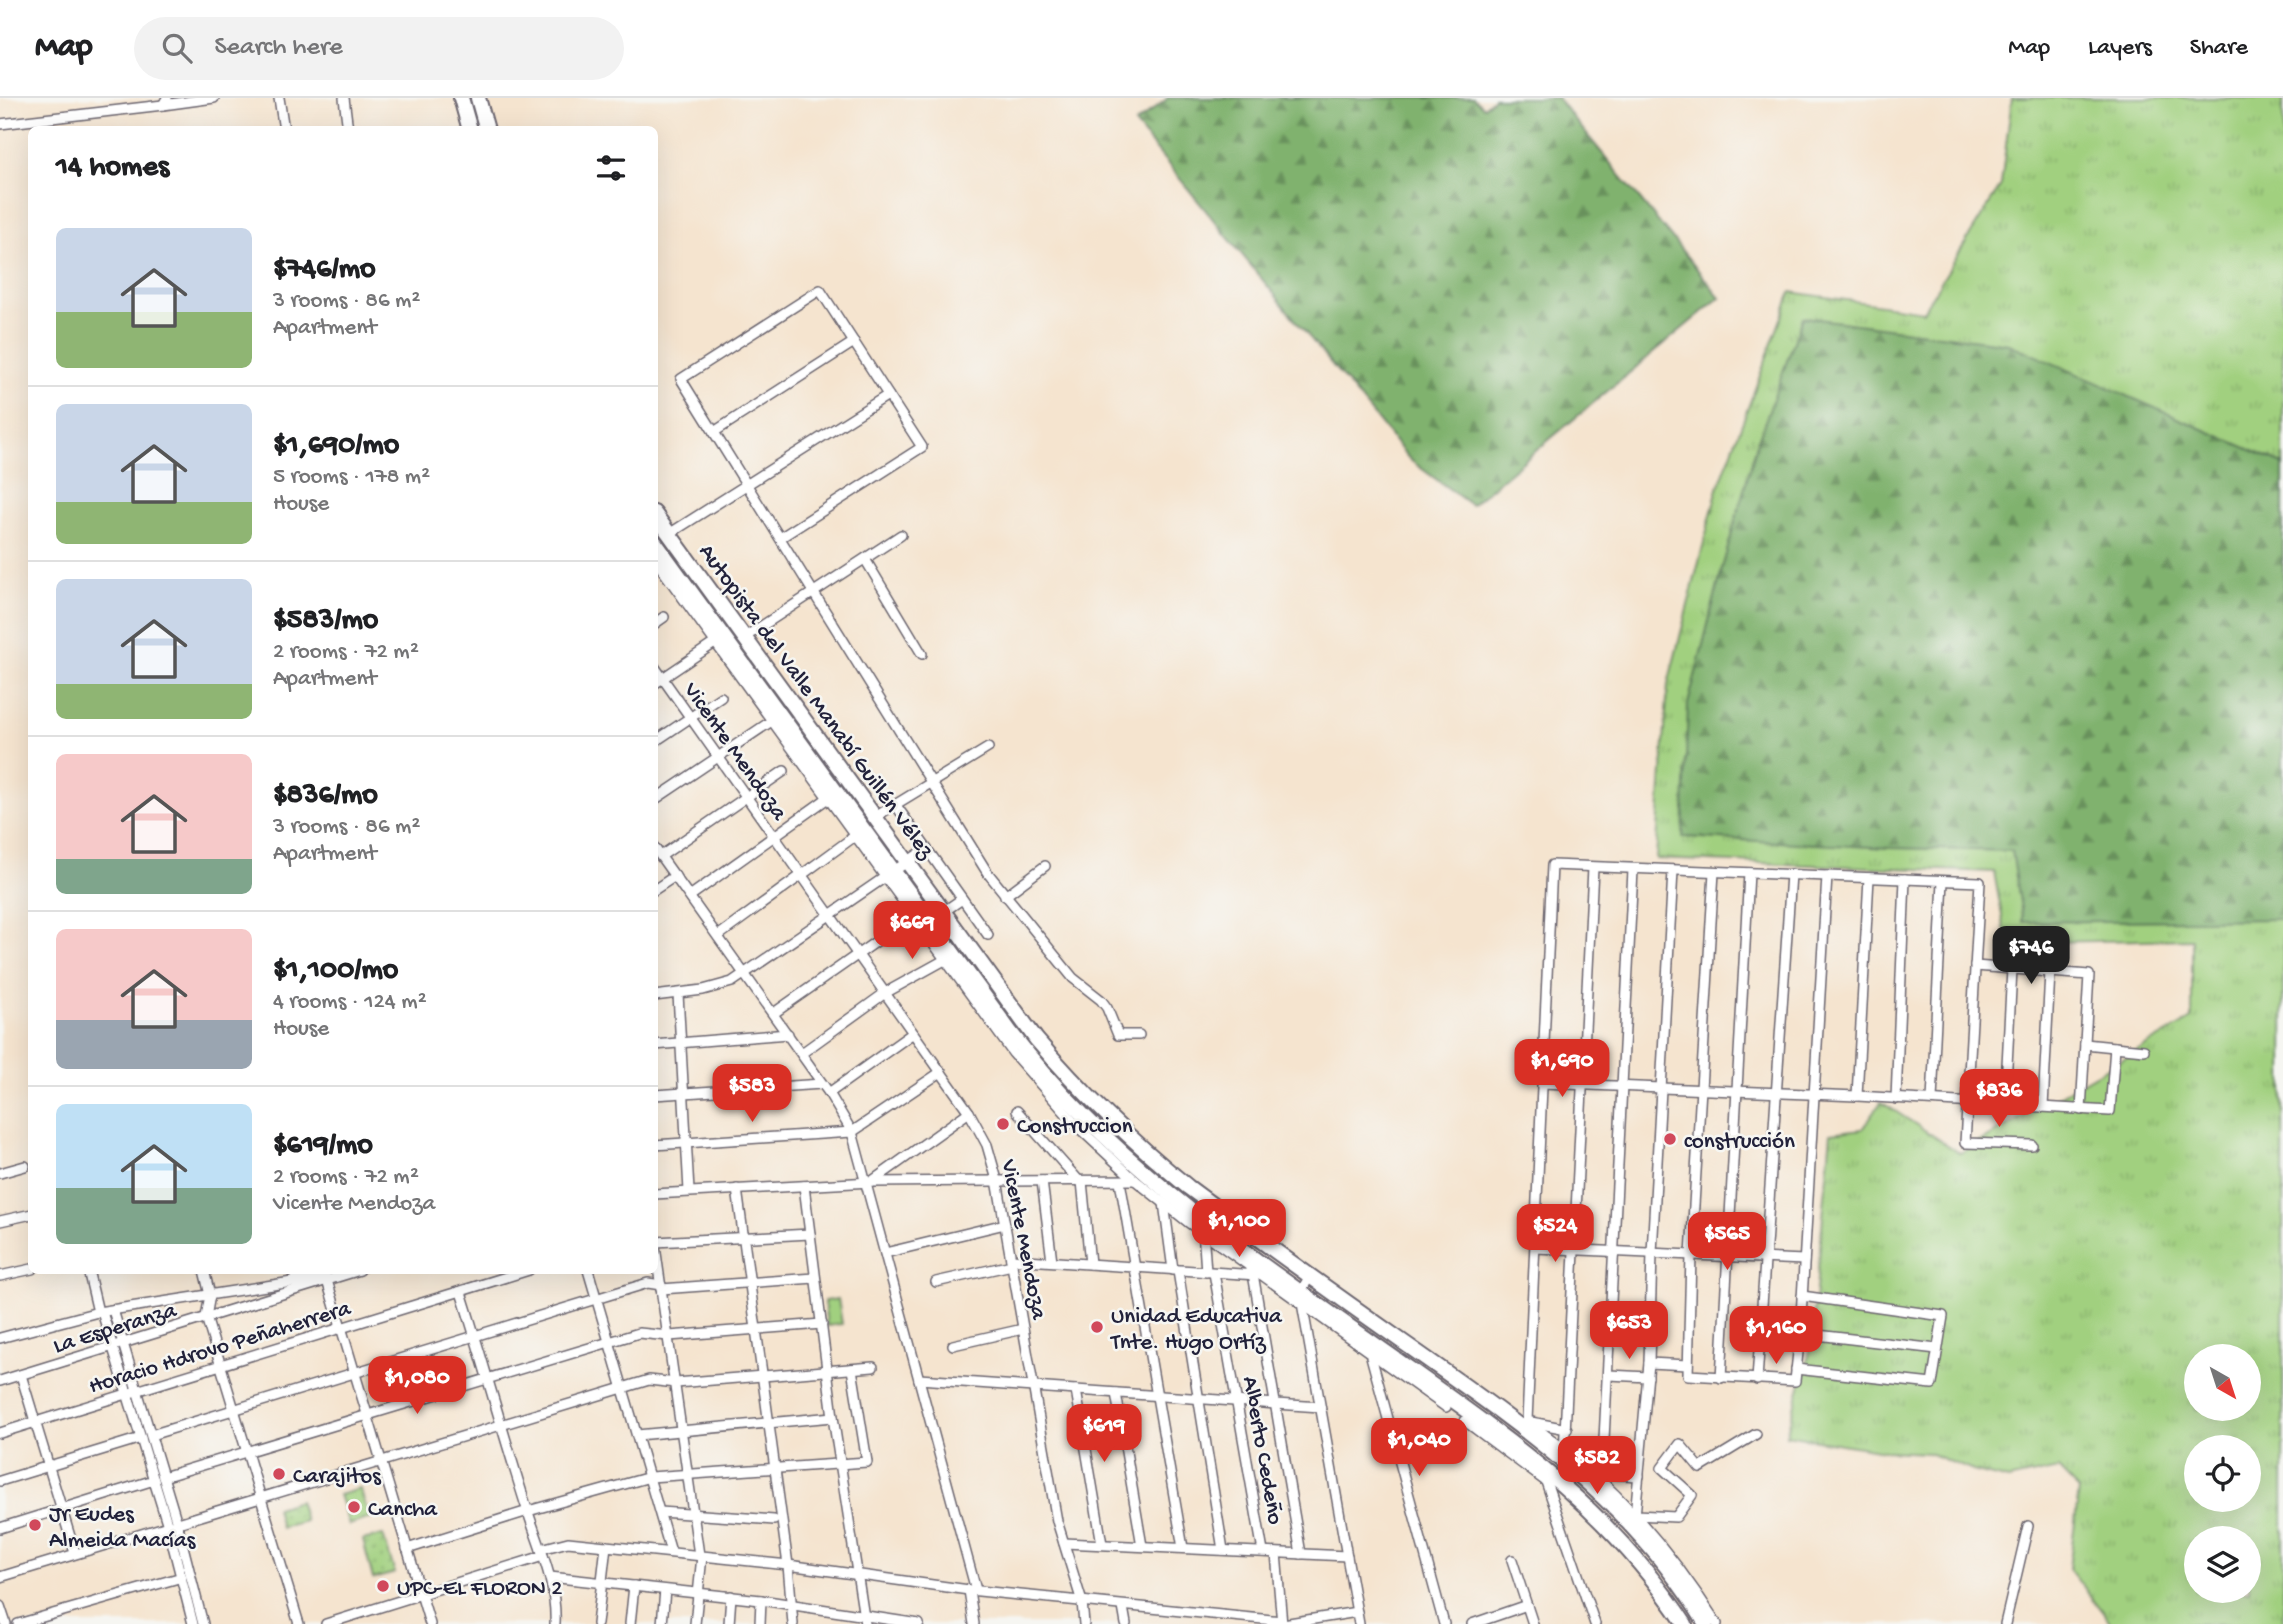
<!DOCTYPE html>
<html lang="en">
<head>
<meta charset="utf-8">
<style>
  :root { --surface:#fff; --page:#f2f2f2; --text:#202124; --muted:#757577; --line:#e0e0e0; --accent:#d93025 }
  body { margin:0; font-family:"Gochi Hand",sans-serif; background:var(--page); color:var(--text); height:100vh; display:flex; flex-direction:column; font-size:26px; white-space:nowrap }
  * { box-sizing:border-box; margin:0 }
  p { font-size:23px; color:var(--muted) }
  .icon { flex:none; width:38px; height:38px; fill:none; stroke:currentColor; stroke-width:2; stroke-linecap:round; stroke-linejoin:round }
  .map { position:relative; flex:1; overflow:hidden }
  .drawer { position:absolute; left:28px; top:28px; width:630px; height:1148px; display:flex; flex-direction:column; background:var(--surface); border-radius:10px; box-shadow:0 7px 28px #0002 }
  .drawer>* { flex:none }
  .needle { width:46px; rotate:141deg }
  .controls { position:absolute; left:2184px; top:1246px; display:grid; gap:14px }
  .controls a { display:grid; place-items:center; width:77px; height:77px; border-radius:50%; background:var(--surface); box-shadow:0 7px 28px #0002; font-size:35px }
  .price { position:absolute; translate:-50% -60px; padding:0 16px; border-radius:14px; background:var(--accent); color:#fff; font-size:23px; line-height:46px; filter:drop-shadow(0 2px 4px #0008) }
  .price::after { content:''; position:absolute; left:50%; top:42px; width:21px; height:16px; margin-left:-10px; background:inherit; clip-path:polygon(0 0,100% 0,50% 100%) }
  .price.active { background:#222; color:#fff }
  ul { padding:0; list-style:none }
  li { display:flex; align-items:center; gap:21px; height:175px; padding:0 28px }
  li+li { border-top:2px solid var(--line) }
  li span { display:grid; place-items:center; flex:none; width:196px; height:140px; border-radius:10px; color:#555 }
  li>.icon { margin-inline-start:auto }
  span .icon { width:84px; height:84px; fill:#fffc; stroke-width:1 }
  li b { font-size:30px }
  h2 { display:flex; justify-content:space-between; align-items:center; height:84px; padding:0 28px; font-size:30px }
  header { display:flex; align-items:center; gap:42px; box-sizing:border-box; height:98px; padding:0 35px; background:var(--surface); border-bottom:2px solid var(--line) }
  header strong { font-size:33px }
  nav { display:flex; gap:38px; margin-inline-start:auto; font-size:24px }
  .search { width:490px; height:63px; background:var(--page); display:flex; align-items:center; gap:18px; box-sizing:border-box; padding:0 24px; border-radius:38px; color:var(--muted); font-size:26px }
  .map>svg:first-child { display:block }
</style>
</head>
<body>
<header>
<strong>Map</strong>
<div class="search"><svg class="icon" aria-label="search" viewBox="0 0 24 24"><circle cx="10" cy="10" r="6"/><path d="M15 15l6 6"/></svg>Search here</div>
<nav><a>Map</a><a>Layers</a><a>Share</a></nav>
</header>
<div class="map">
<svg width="2283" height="1526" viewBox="0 0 2283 1526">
  <defs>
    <pattern id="grass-tufts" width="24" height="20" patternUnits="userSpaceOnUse" patternTransform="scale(1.75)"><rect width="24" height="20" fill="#a1d07f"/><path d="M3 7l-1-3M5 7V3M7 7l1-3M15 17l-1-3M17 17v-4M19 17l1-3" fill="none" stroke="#8ab26f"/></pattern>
    <pattern id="forest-firs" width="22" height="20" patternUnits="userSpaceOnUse" patternTransform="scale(1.75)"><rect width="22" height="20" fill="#80b26e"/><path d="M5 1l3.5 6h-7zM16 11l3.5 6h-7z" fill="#68905c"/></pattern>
    <pattern id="park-dots" width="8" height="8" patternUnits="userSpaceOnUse" patternTransform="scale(1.75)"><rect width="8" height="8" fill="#a1d07f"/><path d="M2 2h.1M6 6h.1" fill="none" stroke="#8ab26f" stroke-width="1.8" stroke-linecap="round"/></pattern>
  </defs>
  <rect width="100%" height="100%" fill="#f6f6f2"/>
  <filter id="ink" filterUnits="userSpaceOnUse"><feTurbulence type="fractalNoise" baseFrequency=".0143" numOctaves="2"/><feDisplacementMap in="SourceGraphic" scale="14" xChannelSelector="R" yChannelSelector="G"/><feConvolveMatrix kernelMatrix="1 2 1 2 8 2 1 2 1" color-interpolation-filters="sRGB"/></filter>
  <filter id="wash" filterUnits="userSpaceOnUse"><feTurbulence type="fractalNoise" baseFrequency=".00686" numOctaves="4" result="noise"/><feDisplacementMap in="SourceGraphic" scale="28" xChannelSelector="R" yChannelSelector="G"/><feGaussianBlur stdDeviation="1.57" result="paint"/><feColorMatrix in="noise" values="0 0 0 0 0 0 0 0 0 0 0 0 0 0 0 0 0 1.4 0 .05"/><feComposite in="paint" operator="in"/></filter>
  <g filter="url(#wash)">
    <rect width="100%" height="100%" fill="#f5e4cf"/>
    <path fill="url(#grass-tufts)" stroke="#62795d" stroke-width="2" fill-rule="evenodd" d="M 2012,0 L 2283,0 L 2283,1526 L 2112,1526 L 2069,1471 L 2079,1392 L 2058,1371 L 2008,1382 L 1973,1373 L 1929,1355 L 1884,1353 L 1786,1337 L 1810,1254 L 1831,1035 L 1862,1031 L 1881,1004 L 1960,1055 L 2192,921 L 2192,841 L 2007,845 L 1994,774 L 1656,761 L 1668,586 L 1717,393 L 1791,194 L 1923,213 L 2001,87 ZM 2196,1258 L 2249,1258 L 2249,1311 L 2196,1311 ZM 2196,1349 L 2249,1349 L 2249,1402 L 2196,1402 ZM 2196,1440 L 2249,1440 L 2249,1493 L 2196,1493 Z"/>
    <g fill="url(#forest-firs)" stroke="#516a54" stroke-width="2">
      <polygon points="1168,0 1473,0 1484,9 1494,0 1557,0 1720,199 1471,407 1410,362 1135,26"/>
      <polygon points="1803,219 2009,246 2283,366 2283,821 2023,824 2012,753 1889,750 1683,739 1688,606 1723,467 1757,345"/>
    </g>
    <g fill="url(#park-dots)" stroke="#62795d" stroke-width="2">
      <polygon points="299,1403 305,1423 281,1430 276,1410"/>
      <polygon points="383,1437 395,1475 373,1481 363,1442"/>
    </g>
    <g fill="#a1d07f" stroke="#62795d" stroke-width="2">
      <polygon points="838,1201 842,1226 827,1228 824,1203"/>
      <polygon points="360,1391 370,1420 349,1427 339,1397"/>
    </g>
  </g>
  <g filter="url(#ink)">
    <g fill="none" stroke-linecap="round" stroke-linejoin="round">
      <defs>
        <g id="street">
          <polyline points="167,0 163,7 214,0"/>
          <polyline points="279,0 284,32"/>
          <polyline points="344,0 348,32"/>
          <polyline points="0,26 163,7"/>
          <polyline points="714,334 854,244"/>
          <polyline points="669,436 888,297"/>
          <polyline points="780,440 922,349 820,192 681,281 987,774 1073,880 1101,902 1107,910 1118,937 1139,937"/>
          <polyline points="654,460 1013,955 1078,1029 1135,1082 1188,1124 1446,1309"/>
          <polyline points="865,461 922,556"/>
          <polyline points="654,526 664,519"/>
          <polyline points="745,539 901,437"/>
          <polyline points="654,568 969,1014 987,1047 997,1082 1057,1423 1082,1504 1084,1526"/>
          <polyline points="654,586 719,542"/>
          <polyline points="654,644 721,599"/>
          <polyline points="654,702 776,620"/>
          <polyline points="895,706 988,837"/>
          <polyline points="875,719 988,650"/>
          <polyline points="654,749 829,995 852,1034 976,1492"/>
          <polyline points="661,758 784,673"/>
          <polyline points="1633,772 1603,1361 1607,1376 1639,1378"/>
          <polyline points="1714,774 1691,1157 1688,1277 1795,1283 1800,1235 1827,778"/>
          <polyline points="654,792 675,778"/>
          <polyline points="690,798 832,697"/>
          <polyline points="1005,798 1045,768"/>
          <polyline points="943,814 962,801"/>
          <polyline points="718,838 859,735"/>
          <polyline points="1975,868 2089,877 2081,1012"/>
          <polyline points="678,896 689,1093"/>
          <polyline points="654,898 703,892 732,884 926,751"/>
          <polyline points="774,915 887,836"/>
          <polyline points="2085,946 2144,952"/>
          <polyline points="654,947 788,936"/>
          <polyline points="802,955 885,895 950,859"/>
          <polyline points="1542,985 1857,998 2110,1013 2115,949"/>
          <polyline points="829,995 913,935"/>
          <polyline points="654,997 822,986"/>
          <polyline points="1857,998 1869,780"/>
          <polyline points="1896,1001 1905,781"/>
          <polyline points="1932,1002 1943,783"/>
          <polyline points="2005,1006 2012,871"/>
          <polyline points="2043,1009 2050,874"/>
          <polyline points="1017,1013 1079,1083"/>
          <polyline points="654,1047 852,1034 941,974"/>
          <polyline points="0,1075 25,1068"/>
          <polyline points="1042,1083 1052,1163"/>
          <polyline points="1082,1083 1090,1166"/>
          <polyline points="1120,1083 1183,1450"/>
          <polyline points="871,1084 969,1014"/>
          <polyline points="804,1088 833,1319 865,1526"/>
          <polyline points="737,1091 788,1467 793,1526"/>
          <polyline points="654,1096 871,1084 1135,1082"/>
          <polyline points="1164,1105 1173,1172"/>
          <polyline points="0,1123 32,1116"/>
          <polyline points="1203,1131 1206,1174"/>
          <polyline points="654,1141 699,1457"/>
          <polyline points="655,1144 810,1136"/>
          <polyline points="1536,1150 1804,1162"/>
          <polyline points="885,1155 1005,1126"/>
          <polyline points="1011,1161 1257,1177"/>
          <polyline points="1252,1170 1301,1456"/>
          <polyline points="88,1172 98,1214"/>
          <polyline points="204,1172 210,1197 206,1219 299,1526"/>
          <polyline points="290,1172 303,1186"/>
          <polyline points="588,1172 671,1454"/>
          <polyline points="1178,1173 1223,1452"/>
          <polyline points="1214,1175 1263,1454"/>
          <polyline points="0,1178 32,1171"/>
          <polyline points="1310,1178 1301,1193 1302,1205 1359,1526"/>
          <polyline points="326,1179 430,1526"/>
          <polyline points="936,1184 1012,1167"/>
          <polyline points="661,1191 815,1180"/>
          <path d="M 461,1194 C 484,1266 504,1339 527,1411 C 539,1449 557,1485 555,1526"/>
          <polyline points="113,1212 177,1425 203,1526"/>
          <polyline points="102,1214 168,1428 193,1526"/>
          <polyline points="1800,1235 1937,1251"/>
          <polyline points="0,1240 98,1214 318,1180"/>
          <polyline points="953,1247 1023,1231"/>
          <polyline points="1369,1251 1444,1526"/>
          <polyline points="1649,1265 1688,1267"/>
          <polyline points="1796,1271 1932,1286 1943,1218 1802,1198"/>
          <polyline points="21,1277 75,1455"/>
          <polyline points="1609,1277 1648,1279"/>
          <polyline points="1721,1280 1749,775"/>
          <polyline points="919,1281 1320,1309"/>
          <polyline points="1757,1282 1791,776"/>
          <polyline points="0,1283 360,1172"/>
          <polyline points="1076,1292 1102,1446"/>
          <polyline points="1116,1295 1142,1448"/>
          <polyline points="1465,1323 1544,1382"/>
          <polyline points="1531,1324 1567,1331"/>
          <polyline points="0,1335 529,1172"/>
          <polyline points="151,1337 648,1185 661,1187"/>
          <polyline points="637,1337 833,1319"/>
          <polyline points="1564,1355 1593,770"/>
          <path d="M 1576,1360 C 1632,1408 1677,1463 1717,1526"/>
          <polyline points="1603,1361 1576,1360 1527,1323 1552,767 1980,784 1965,1045 2032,1047"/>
          <polyline points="1542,1372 1595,1526"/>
          <polyline points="163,1379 639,1235 669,1238 822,1226"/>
          <polyline points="0,1383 141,1340"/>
          <polyline points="660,1414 774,1422"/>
          <polyline points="1636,1417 1676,1419 1692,1397 1662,1370 1680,1346 1700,1370 1756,1336"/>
          <polyline points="1634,1429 1649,1265 1652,1155 1673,773"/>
          <polyline points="0,1430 154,1382"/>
          <polyline points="1064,1445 1347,1458"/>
          <polyline points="407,1451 528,1413 650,1379 867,1364 852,1271"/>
          <polyline points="541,1451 568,1444 606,1448"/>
          <polyline points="1276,1455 1282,1526"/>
          <polyline points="1512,1462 1533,1526"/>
          <polyline points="0,1479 649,1282 676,1285 873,1269"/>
          <polyline points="550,1479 761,1502 919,1526"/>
          <polyline points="969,1492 974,1526"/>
          <polyline points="0,1508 6,1526"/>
          <polyline points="1123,1509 1126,1526"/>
          <polyline points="18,1526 182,1479"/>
          <polyline points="326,1526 543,1458"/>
          <polyline points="597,1526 606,1448 788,1467 969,1492 1282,1523"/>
          <polyline points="630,1526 634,1488"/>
          <polyline points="662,1526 665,1492"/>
          <polyline points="695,1526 702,1458"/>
          <polyline points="729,1526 731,1498"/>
          <polyline points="760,1526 761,1502"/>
          <polyline points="1283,1526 1357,1514"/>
          <polyline points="1472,1526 1527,1507"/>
          <polyline points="2005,1526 2028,1428"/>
        </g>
        <g id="primary">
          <polyline points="461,0 470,32"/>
          <polyline points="478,0 487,32"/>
          <path d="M 654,415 L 1036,941 C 1082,995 1133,1044 1188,1089 C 1258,1141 1329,1192 1400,1242 C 1515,1323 1632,1402 1706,1526"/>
          <path d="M 654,443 L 1011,935 C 1118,1075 1269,1171 1411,1272 C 1519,1349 1611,1414 1685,1526"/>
        </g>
      </defs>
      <use href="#street" stroke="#6c666f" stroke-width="12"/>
      <use href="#primary" stroke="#6c666f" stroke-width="18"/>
      <use href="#street" stroke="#fff" stroke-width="9"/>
      <use href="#primary" stroke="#fff" stroke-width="14"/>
    </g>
  </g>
  <g fill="#d1495b" stroke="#f6f6f2" stroke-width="2.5">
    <circle cx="1003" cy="1026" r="7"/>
    <circle cx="1670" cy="1041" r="7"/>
    <circle cx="1097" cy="1229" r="7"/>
    <circle cx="279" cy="1376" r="7"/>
    <circle cx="354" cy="1409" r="7"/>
    <circle cx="35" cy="1427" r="7"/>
    <circle cx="383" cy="1488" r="7"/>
  </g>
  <g text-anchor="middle" stroke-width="5" stroke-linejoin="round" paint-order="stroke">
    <g font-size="23" fill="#22223b" stroke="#f6f6f2">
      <text transform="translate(818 602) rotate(54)" y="8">Autopista del Valle Manabí Guillén Vélez</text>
      <text transform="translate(737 652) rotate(55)" y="8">Vicente Mendoza</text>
      <text transform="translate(1026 1141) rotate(79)" y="8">Vicente Mendoza</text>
      <text transform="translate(114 1228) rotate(-17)" y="8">La Esperanza</text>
      <text transform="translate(219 1247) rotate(-17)" y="8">Horacio Hdrovo Peñaherrera</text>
      <text transform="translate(1265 1352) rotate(80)" y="8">Alberto Cedeño</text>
    </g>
    <g font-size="23" fill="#22223b" stroke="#f6f6f2" text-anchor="start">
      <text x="1017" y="1034">Construccion</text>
      <text x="1684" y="1049">construcción</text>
      <text x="1111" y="1224">Unidad Educativa<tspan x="1111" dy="26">Tnte. Hugo Ortíz</tspan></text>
      <text x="293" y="1384">Carajitos</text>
      <text x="368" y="1417">Cancha</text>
      <text x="49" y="1422">Jr Eudes<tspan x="49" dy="26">Almeida Macías</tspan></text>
      <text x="397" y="1496">UPC-EL FLORON 2</text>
    </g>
  </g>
</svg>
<div class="controls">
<a><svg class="needle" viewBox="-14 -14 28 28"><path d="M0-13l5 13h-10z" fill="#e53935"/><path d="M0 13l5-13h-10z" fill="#757577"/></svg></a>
<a><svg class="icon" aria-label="locate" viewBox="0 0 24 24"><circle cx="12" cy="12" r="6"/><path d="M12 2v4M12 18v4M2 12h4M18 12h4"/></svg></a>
<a><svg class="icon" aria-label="layers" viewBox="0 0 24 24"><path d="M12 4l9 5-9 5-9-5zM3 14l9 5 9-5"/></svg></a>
</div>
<b class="price" style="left:912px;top:863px">$669</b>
<b class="price active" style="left:2031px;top:888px">$746</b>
<b class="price" style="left:1562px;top:1001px">$1,690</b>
<b class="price" style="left:752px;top:1026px">$583</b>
<b class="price" style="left:1999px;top:1031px">$836</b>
<b class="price" style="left:1239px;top:1161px">$1,100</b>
<b class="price" style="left:1555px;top:1166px">$524</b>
<b class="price" style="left:1727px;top:1174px">$565</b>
<b class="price" style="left:1629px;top:1263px">$653</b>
<b class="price" style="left:1776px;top:1268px">$1,160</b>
<b class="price" style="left:417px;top:1318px">$1,080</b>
<b class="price" style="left:1104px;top:1366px">$619</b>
<b class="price" style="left:1419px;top:1380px">$1,040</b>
<b class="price" style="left:1597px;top:1398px">$582</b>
<section class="drawer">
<h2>14 homes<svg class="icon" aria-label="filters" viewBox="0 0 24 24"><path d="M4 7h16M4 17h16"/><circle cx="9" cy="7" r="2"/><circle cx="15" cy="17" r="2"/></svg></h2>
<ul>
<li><span style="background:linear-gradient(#c9d6e8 60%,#8fb573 0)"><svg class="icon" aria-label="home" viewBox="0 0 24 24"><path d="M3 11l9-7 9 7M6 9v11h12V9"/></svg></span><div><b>$746/mo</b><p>3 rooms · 86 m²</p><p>Apartment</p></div></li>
<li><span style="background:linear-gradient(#c9d6e8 70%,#8fb573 0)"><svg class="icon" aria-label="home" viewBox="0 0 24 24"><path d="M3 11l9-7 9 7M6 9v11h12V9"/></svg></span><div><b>$1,690/mo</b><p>5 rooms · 178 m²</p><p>House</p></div></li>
<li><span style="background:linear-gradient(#c9d6e8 75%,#8fb573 0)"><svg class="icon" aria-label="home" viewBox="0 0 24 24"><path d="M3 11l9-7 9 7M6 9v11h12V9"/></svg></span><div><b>$583/mo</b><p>2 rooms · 72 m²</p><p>Apartment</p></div></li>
<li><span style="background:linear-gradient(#f6c9c9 75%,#7fa58c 0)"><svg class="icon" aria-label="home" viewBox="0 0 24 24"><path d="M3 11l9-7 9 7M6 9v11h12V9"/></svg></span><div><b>$836/mo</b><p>3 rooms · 86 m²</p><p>Apartment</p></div></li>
<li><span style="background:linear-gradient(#f6c9c9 65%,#9aa5b1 0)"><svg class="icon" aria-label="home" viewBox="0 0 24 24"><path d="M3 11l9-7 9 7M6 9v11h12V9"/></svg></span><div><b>$1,100/mo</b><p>4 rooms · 124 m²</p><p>House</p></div></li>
<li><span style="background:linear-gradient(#bfe0f5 60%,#7fa58c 0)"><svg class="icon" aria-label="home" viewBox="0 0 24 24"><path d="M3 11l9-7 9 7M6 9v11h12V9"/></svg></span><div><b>$619/mo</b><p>2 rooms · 72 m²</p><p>Vicente Mendoza</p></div></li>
</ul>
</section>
</div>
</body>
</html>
